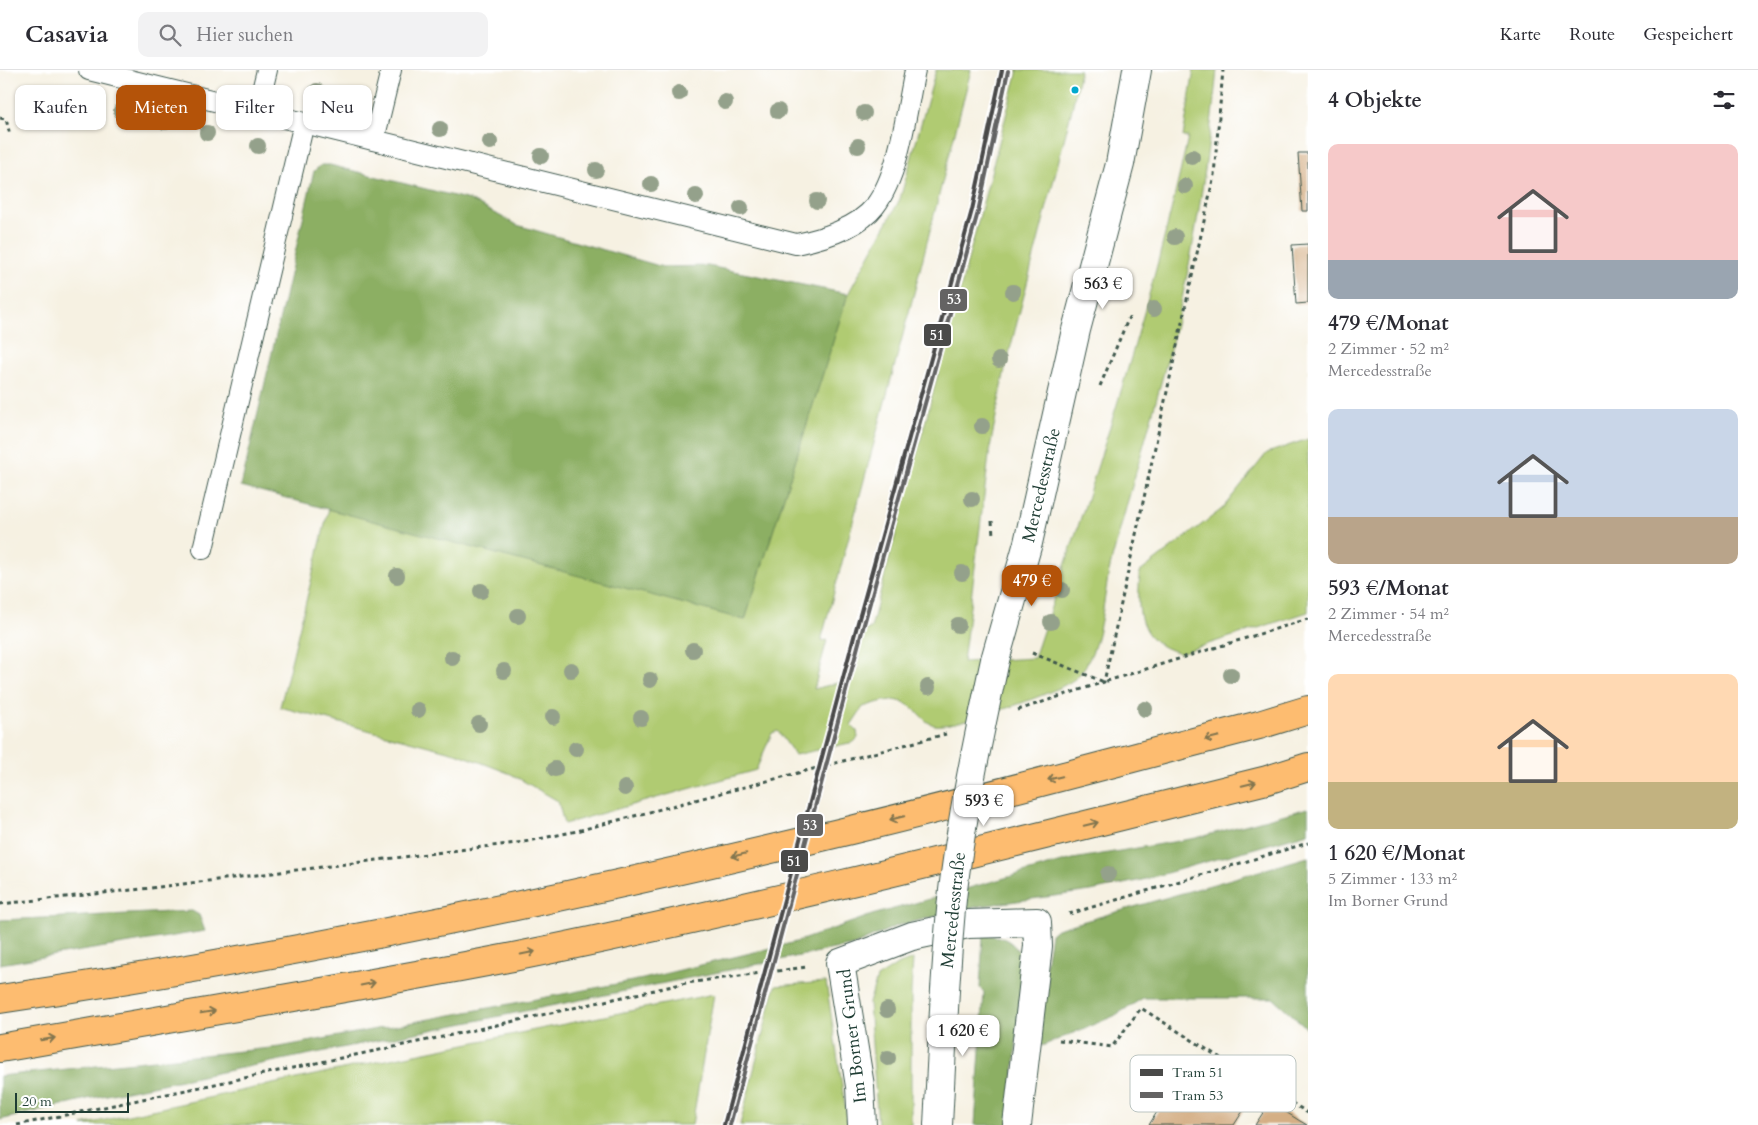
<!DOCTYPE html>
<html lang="de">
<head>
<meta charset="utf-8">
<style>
  :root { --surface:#fff; --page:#f2f2f3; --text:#2b2b33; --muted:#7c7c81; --line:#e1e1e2; --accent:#b45309 }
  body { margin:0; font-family:Cardo,serif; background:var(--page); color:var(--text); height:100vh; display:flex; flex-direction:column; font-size:19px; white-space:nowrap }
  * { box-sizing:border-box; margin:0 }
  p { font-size:16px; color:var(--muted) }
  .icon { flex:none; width:28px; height:28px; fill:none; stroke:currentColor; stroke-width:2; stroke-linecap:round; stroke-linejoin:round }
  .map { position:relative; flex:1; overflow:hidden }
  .panel { display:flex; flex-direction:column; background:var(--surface); width:450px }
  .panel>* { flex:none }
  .hud { position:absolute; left:15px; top:15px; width:475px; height:45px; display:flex; gap:10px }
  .scale { position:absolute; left:15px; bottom:12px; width:114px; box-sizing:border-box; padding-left:5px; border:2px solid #1f3d34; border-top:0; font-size:14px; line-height:18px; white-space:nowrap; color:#1f3d34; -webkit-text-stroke:4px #fff; paint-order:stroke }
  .price { position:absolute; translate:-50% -42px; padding:0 11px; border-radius:10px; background:#fff; color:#222; font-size:16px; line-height:32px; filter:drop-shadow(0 1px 2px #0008) }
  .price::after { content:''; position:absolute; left:50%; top:30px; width:15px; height:11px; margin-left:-8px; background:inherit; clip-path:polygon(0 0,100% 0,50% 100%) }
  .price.on { background:var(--accent); color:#fff }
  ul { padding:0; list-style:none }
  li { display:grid; align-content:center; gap:10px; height:265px; padding:0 20px }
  li span { display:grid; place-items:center; height:155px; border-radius:10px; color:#555 }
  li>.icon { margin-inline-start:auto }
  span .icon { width:90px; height:90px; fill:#fffc; stroke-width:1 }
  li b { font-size:21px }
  h2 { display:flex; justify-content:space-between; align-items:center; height:60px; padding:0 20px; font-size:21px }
  .chip { padding:0 18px; border-radius:10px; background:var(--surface); box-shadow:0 1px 4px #0004; font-size:18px; line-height:45px }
  .chip.on { background:var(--accent); color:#fff }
  header { display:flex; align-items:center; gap:30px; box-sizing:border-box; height:70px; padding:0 25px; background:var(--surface); border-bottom:1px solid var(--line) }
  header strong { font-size:24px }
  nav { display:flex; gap:28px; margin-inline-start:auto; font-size:18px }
  .search { width:350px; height:45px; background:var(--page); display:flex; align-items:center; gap:12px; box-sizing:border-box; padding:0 18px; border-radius:10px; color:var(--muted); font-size:19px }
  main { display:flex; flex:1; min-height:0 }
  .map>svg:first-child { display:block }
</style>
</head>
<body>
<header>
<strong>Casavia</strong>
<div class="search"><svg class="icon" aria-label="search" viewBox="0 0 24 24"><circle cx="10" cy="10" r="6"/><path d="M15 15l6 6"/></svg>Hier suchen</div>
<nav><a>Karte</a><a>Route</a><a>Gespeichert</a></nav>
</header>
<main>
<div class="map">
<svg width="1308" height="1055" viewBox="0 0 1308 1055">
  <rect width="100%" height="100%" fill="#fff"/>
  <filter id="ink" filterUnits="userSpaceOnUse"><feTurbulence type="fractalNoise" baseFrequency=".02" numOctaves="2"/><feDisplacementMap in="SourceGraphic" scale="10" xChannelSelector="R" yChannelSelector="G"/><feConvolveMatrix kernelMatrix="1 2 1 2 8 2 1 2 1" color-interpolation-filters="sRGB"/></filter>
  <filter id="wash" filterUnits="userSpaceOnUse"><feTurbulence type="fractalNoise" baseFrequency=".0096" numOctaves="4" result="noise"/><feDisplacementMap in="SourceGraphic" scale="20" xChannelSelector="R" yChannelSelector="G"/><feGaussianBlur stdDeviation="1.12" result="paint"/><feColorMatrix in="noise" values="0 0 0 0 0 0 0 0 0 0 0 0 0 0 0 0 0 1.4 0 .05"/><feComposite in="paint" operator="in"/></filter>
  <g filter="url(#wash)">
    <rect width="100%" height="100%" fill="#f6f1e2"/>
    <g fill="#b0cb72" stroke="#688453">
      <path d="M 936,0 L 971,0 L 913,227 L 821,571 L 827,570 L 814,619 L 849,610 L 863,561 L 871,558 L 1018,0 L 1080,0 L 1072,39 L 1005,299 L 990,378 L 963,592 L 1034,588 C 1092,416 1150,244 1188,67 L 1183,67 L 1194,0 L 1217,0 C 1208,91 1194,183 1172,272 C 1153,345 1131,417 1112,489 C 1102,525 1104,579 1077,607 C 1065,621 952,659 935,655 C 928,654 923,648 918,643 C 899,624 886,630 863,637 L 851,655 L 857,661 L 858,668 L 854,672 L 795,685 L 778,661 L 772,663 L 756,700 L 564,754 L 558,731 L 511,704 L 459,684 L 280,637 L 329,438 L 745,550 L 848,224 L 900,129 Z"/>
      <path d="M 1308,369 L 1308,542 L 1180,583 C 1136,571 1137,541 1140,502 L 1222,439 L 1267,383 Z"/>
      <polygon points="913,889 911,922 911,1055 878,1055 869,933 877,908 897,895"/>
      <polygon points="826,912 848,1055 740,1055 775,916"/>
      <polygon points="714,924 692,1055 82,1055 366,994"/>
    </g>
    <g fill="#8caf64" stroke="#56764c">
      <polygon points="321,95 330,95 470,130 517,155 663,197 708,196 848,224 745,550 241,416 314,101"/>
      <polygon points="1308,738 1308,763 1142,810 1091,821 980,836 899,855 854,875 87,1029 0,1050 0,1006 280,977 643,909 796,872 872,845 1073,789 1196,768"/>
      <polygon points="1308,787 1308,959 1273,928 1143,928 1114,946 1042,976 1036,956 1051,864 1057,859"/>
      <polygon points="192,841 199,845 205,861 0,894 0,850"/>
      <path d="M 983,865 C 1004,866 1013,870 1023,889 L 1010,1055 L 975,1055 L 984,922 L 980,918 Z"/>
    </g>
    <g id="blocks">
      <g fill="#d4af85">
        <polygon points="1298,83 1308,83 1308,141 1302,141"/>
        <polygon points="1308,174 1308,233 1296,234 1292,175"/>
        <polygon points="1228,1001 1257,1019 1234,1055 1149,1055 1177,1009 1210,1030"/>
        <polygon points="1270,1032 1300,1051 1307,1055 1255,1055"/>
      </g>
    </g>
  </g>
  <g filter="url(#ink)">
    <use href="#blocks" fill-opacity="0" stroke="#3f584e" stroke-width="1"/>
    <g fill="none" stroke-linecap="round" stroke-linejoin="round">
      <defs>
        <g id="service">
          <path d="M 89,0 L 796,174 C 821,169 858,158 875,136 C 900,103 906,42 915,0"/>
          <polyline points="257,41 267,0"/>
          <polyline points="374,70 391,0"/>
          <polyline points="203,479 304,53"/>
        </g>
        <polyline id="minor" points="862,1055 860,1016 840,893 912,866 968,854 1037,852 1038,876 1017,1055"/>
        <g id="tertiary">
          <polyline points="995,590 1028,473 1076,260 1120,94 1137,0"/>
          <polyline points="938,1055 945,920"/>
        </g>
        <g id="motorway">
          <path d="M 0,929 C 286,887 570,828 851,760 C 988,727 1123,690 1259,655 L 1308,640"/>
          <path d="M 0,978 C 171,948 342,920 513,887 C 766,836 1016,772 1267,710 L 1308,697"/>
        </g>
      </defs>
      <use href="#service" stroke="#3f584e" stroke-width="22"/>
      <use href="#minor" stroke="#3f584e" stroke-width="30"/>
      <use href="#tertiary" stroke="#3f584e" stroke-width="30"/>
      <use href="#motorway" stroke="#3f584e" stroke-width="30"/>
      <g stroke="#3f584e" stroke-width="3" stroke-dasharray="4 4" stroke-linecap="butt">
        <polyline points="0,48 6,49 10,65"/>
        <polyline points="1100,316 1129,247"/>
        <polyline points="992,451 993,466"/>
        <polyline points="1032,583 1104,612 1308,549"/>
        <polyline points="1018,640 1104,612 1214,105 1223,0"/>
        <polyline points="0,834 151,818 524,772 577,761 946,664"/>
        <polyline points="1069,844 1308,773"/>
        <polyline points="1059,970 1112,977 1141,938 1308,1043"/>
        <polyline points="17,1055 447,966 686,913 807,897"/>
      </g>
      <use href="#service" stroke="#fff" stroke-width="20"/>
      <use href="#minor" stroke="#fff" stroke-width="28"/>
      <use href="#tertiary" stroke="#fff" stroke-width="28"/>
      <use href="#motorway" stroke="#fdbc70" stroke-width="28"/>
      <defs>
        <path id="tertiary-bridge" d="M 945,920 C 947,890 949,859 952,829 C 961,749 978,669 995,590"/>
      </defs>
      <use href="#tertiary-bridge" stroke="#3f584e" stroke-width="30" stroke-linecap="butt"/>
      <use href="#tertiary-bridge" stroke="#fff" stroke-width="28"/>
      <defs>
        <polyline id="tram-1" points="724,1055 855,563 972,140 1002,0"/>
        <polyline id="tram-2" points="730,1055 861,565 978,142 1008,1"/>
      </defs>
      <use href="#tram-1" stroke="#fff" stroke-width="8"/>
      <use href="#tram-2" stroke="#fff" stroke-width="8"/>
      <use href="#tram-1" stroke="#4a4a49" stroke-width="4"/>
      <use href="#tram-2" stroke="#646363" stroke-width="4"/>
    </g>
    <g fill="#94a18b">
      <circle cx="317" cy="21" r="8"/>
      <circle cx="679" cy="23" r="8"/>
      <circle cx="77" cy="30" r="8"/>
      <circle cx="725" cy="32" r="8"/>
      <circle cx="121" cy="41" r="8"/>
      <circle cx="778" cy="41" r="8"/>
      <circle cx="864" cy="43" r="8"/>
      <circle cx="165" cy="52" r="8"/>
      <circle cx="440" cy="59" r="8"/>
      <circle cx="207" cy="63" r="8"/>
      <circle cx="490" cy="72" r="8"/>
      <circle cx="258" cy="76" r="8"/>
      <circle cx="858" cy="76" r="8"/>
      <circle cx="541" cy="86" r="8"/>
      <circle cx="1192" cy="87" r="8"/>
      <circle cx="596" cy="100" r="8"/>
      <circle cx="651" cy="114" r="8"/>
      <circle cx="1185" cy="116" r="8"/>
      <circle cx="696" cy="126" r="8"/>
      <circle cx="817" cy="131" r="8"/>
      <circle cx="741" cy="138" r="8"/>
      <circle cx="1175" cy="167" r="8"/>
      <circle cx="1013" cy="222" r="8"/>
      <circle cx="1154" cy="239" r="8"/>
      <circle cx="999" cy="290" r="8"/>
      <circle cx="982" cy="356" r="8"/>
      <circle cx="972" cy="429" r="8"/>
      <circle cx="962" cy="503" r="8"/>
      <circle cx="397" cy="506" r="8"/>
      <circle cx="1062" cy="520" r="8"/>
      <circle cx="481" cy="521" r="8"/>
      <circle cx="518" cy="546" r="8"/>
      <circle cx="1051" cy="552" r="8"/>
      <circle cx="958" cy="555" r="8"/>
      <circle cx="693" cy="580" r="8"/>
      <circle cx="452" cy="588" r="8"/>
      <circle cx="571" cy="600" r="8"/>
      <circle cx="504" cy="601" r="8"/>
      <circle cx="1231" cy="605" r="8"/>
      <circle cx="650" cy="610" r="8"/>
      <circle cx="928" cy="617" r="8"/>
      <circle cx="1145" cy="639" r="8"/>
      <circle cx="418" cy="640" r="8"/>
      <circle cx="553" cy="647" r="8"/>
      <circle cx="641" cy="648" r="8"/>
      <circle cx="479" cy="654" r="8"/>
      <circle cx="576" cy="679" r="8"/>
      <circle cx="555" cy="699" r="8"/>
      <circle cx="625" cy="718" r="8"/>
      <circle cx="1108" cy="804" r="8"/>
      <circle cx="887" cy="940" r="8"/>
      <circle cx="888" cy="988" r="8"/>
    </g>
    <defs><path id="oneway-shaft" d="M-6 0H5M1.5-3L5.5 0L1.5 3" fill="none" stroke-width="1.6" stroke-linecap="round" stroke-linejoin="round" transform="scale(1.25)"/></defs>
    <g stroke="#83764f">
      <use href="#oneway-shaft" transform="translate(1212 668) rotate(166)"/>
      <use href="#oneway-shaft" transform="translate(1055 708) rotate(166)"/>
      <use href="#oneway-shaft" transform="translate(1249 714) rotate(-14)"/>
      <use href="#oneway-shaft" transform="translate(897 748) rotate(166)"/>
      <use href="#oneway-shaft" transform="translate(1091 754) rotate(-14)"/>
      <use href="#oneway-shaft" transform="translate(739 785) rotate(167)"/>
      <use href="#oneway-shaft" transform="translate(528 883) rotate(-12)"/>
      <use href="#oneway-shaft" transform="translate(368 914) rotate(-11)"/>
      <use href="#oneway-shaft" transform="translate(208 942) rotate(-10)"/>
      <use href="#oneway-shaft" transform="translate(48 969) rotate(-10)"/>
    </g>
  </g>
  <circle fill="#00a9ce" stroke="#fff" stroke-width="2" cx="1075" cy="20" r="4.5"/>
  <g text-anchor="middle" stroke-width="4" stroke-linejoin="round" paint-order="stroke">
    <g font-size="18" fill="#1f3d34" stroke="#fff">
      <text transform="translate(1041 415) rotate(-77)" y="6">Mercedesstraße</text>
      <text transform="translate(953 840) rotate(-84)" y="6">Mercedesstraße</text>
      <text transform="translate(852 966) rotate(-97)" y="6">Im Borner Grund</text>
    </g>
  </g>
  <rect x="1130" y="985" width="166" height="57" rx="8" fill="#fff" stroke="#bcc5c2" stroke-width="1"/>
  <rect x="1140" y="999" width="23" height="7" fill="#4a4a49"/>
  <rect x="1140" y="1022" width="23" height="6" fill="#646363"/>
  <g font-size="14" fill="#1f3d34">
    <text x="1172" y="1007">Tram 51</text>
    <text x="1172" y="1030">Tram 53</text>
  </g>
  <g stroke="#fff" stroke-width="2">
    <rect x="939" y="218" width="29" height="24" rx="5" fill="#646363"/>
    <rect x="923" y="253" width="29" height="24" rx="5" fill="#4a4a49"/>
    <rect x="796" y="743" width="28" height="24" rx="5" fill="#646363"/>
    <rect x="780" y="779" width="29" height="24" rx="5" fill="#4a4a49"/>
  </g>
  <g font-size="14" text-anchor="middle" font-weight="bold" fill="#fff">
    <text x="954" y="234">53</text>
    <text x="937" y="270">51</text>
    <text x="810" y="760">53</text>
    <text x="794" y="796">51</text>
  </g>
</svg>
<div class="scale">20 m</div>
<b class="price" style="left:1103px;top:240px">563 €</b>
<b class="price on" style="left:1032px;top:537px">479 €</b>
<b class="price" style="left:984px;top:757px">593 €</b>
<b class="price" style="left:963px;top:987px">1 620 €</b>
<div class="hud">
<a class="chip">Kaufen</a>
<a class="chip on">Mieten</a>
<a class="chip">Filter</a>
<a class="chip">Neu</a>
</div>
</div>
<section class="panel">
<h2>4 Objekte<svg class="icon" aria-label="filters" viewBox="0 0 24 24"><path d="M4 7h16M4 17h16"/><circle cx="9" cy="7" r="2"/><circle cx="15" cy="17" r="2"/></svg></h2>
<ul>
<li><span style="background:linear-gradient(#f6c9c9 75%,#9aa5b1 0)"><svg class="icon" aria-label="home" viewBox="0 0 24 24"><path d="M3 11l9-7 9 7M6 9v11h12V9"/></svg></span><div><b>479 €/Monat</b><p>2 Zimmer · 52 m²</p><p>Mercedesstraße</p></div></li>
<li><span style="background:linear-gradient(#c9d6e8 70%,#b9a48a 0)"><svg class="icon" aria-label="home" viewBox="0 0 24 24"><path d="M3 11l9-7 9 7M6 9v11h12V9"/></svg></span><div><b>593 €/Monat</b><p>2 Zimmer · 54 m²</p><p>Mercedesstraße</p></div></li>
<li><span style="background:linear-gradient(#ffd9b3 70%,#c2b280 0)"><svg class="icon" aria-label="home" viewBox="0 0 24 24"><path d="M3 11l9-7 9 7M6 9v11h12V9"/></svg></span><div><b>1 620 €/Monat</b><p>5 Zimmer · 133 m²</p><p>Im Borner Grund</p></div></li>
</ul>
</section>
</main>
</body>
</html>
